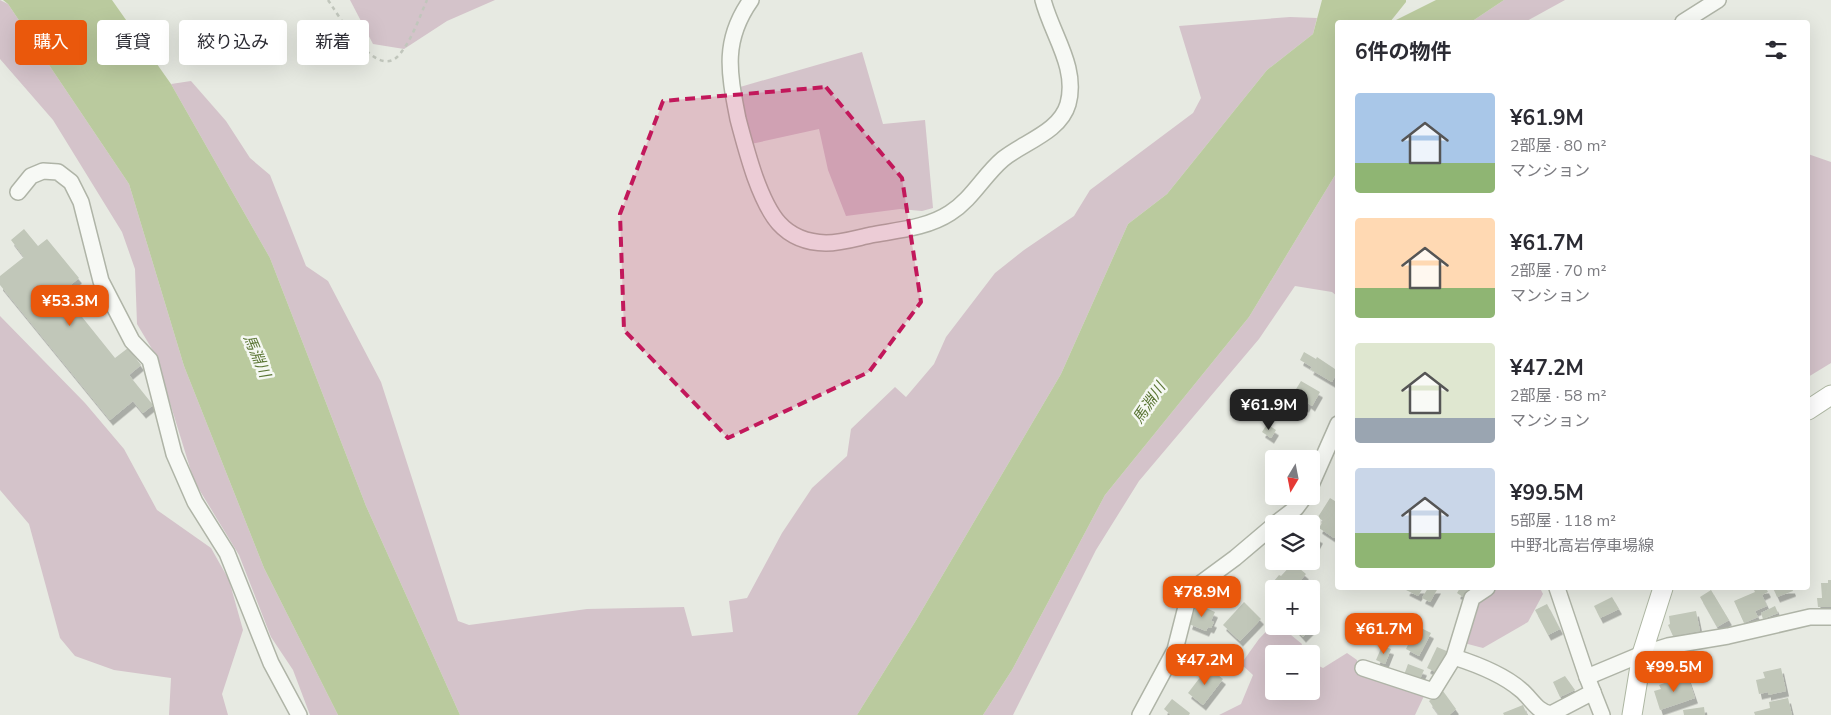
<!DOCTYPE html>
<html lang="ja">
<head>
<meta charset="utf-8">
<style>
  :root { --surface:#fff; --page:#f2f2f3; --text:#2b2b33; --muted:#7c7c81; --accent:#ea580c }
  body { margin:0; font-family:"Nunito Sans","Noto Sans JP",sans-serif; background:var(--page); color:var(--text); height:100vh; display:flex; flex-direction:column; font-size:19px; white-space:nowrap }
  * { box-sizing:border-box; margin:0 }
  p { font-size:16px; color:var(--muted) }
  .icon { flex:none; width:28px; height:28px; fill:none; stroke:currentColor; stroke-width:2; stroke-linecap:round; stroke-linejoin:round }
  .map { position:relative; flex:1; overflow:hidden }
  .panel { position:absolute; left:1335px; top:20px; width:475px; height:570px; display:flex; flex-direction:column; background:var(--surface); border-radius:5px; box-shadow:0 5px 20px #0002 }
  .panel>* { flex:none }
  .banner { position:absolute; left:15px; top:20px; width:475px; height:45px; display:flex; gap:10px }
  .needle { width:32px; rotate:190deg }
  .fabs { position:absolute; left:1265px; top:450px; display:grid; gap:10px }
  .fabs a { display:grid; place-items:center; width:55px; height:55px; border-radius:5px; background:var(--surface); box-shadow:0 5px 20px #0002; font-size:25px }
  .price { position:absolute; translate:-50% -42px; padding:0 11px; border-radius:10px; background:var(--accent); color:#fff; font-size:16px; line-height:32px; filter:drop-shadow(0 1px 2px #0008) }
  .price::after { content:''; position:absolute; left:50%; top:30px; width:15px; height:11px; margin-left:-8px; background:inherit; clip-path:polygon(0 0,100% 0,50% 100%) }
  .price.current { background:#222; color:#fff }
  ul { padding:0; list-style:none }
  li { display:flex; align-items:center; gap:15px; height:125px; padding:0 20px }
  li span { display:grid; place-items:center; flex:none; width:140px; height:100px; border-radius:5px; color:#555 }
  li>.icon { margin-inline-start:auto }
  span .icon { width:60px; height:60px; fill:#fffc; stroke-width:1 }
  li b { font-size:21px }
  h2 { display:flex; justify-content:space-between; align-items:center; height:60px; padding:0 20px; font-size:21px }
  .chip { padding:0 18px; border-radius:5px; background:var(--surface); box-shadow:0 5px 20px #0002; font-size:18px; line-height:45px }
  .chip.current { background:var(--accent); color:#fff }
  .map>svg:first-child { display:block }
</style>
</head>
<body>
<div class="map">
<svg width="1831" height="715" viewBox="0 0 1831 715">
  <defs>
    <filter id="shadow"><feDropShadow dx="3" dy="5.5" stdDeviation="0" flood-color="#0004"/></filter>
  </defs>
  <rect width="100%" height="100%" fill="#e7eae2"/>
  <g fill="#d4c3ca">
    <polygon points="0,0 8,4 129,184 184,366 264,568 338,715 310,715 293,670 271,637 239,555 194,481 155,354 137,324 135,269 122,232 53,120 0,59"/>
    <polygon points="350,0 495,0 447,21 404,49 373,44"/>
    <polygon points="1504,0 1565,0 1525,22 1471,22"/>
    <polygon points="1290,17 1317,18 1313,34 1267,70 1167,194 1128,224 1061,374 915,622 857,715 460,715 366,506 270,258 171,84 191,81 226,121 250,158 270,175 306,266 328,281 381,382 458,621 469,625 587,609 684,607 692,636 733,632 729,601 747,598 782,533 812,488 847,456 851,429 895,387 906,397 934,364 946,337 995,273 1024,250 1074,216 1090,190 1193,113 1201,98 1179,26"/>
    <polygon points="862,52 883,124 925,120 933,208 922,211 900,209 846,216 828,170 819,129 751,144 740,87"/>
    <polygon points="1808,154 1831,162 1831,363 1808,377"/>
    <polygon points="1337,172 1337,296 1332,292 1295,286 1259,339 1139,481 1096,550 1013,715 983,715 1012,670 1105,495 1249,317"/>
    <polygon points="0,316 85,403 124,449 157,510 211,548 229,580 243,630 222,694 228,715 169,715 171,678 114,670 75,656 60,638 29,524 0,490"/>
    <polygon points="1496,588 1540,588 1543,594 1528,622 1483,648 1464,643 1479,598"/>
    <polygon points="1274,623 1274,626 1280,626 1302,644 1299,654 1274,654 1274,691 1311,691 1311,662 1323,668 1347,653 1357,660 1358,675 1424,696 1415,715 1219,715 1241,704 1253,675 1241,664 1259,639"/>
  </g>
  <g fill="#baca9e">
    <polygon points="3,0 112,0 171,84 270,258 366,506 460,715 338,715 264,568 184,366 129,184 8,4"/>
    <polygon points="1322,0 1406,0 1406,2 1390,22 1338,22 1337,172 1249,317 1105,495 1012,670 983,715 857,715 915,622 1061,374 1128,224 1167,194 1267,70 1313,34"/>
    <polygon points="1436,0 1504,0 1471,22 1392,22"/>
  </g>
  <g fill="#c1c7b9" filter="url(#shadow)">
    <polygon points="24,229 38,246 47,239 79,278 62,292 115,358 128,348 141,365 129,375 153,405 143,413 133,401 110,420 0,285 0,276 24,257 11,240"/>
    <polygon points="1304,352 1316,359 1317,357 1338,371 1332,382 1310,369 1312,367 1300,360"/>
    <polygon points="1301,381 1320,392 1312,406 1308,403 1306,407 1295,401 1297,397 1293,394"/>
    <polygon points="1267,424 1276,430 1271,438 1262,432"/>
    <polygon points="1330,498 1338,503 1338,532 1334,538 1319,528 1323,521 1318,517"/>
    <polygon points="1311,533 1320,538 1313,551 1311,550"/>
    <polygon points="1293,563 1306,574 1293,589 1274,589 1272,588 1276,583 1274,581 1279,575 1281,576"/>
    <polygon points="1828,580 1831,580 1831,607 1818,607 1817,598 1822,598 1821,583 1828,583"/>
    <polygon points="1408,588 1423,588 1418,596 1406,590"/>
    <polygon points="1428,588 1438,588 1430,602 1422,598"/>
    <polygon points="1460,588 1469,588 1463,597 1457,593"/>
    <polygon points="1753,588 1766,588 1768,592 1762,595 1767,606 1755,611 1758,617 1744,623 1734,601 1755,592"/>
    <polygon points="1773,588 1792,588 1793,591 1777,597"/>
    <polygon points="1711,590 1729,620 1717,627 1700,597"/>
    <polygon points="1612,597 1619,609 1600,618 1594,606"/>
    <polygon points="1244,602 1261,619 1240,641 1223,625"/>
    <polygon points="1197,604 1215,612 1211,621 1214,622 1211,628 1208,627 1206,631 1189,624"/>
    <polygon points="1547,604 1560,629 1548,635 1535,610"/>
    <polygon points="1775,606 1778,613 1763,619 1761,613"/>
    <polygon points="1696,611 1700,631 1673,636 1668,625 1670,624 1669,616"/>
    <polygon points="1293,626 1314,626 1303,637"/>
    <polygon points="1417,626 1431,633 1419,656 1406,649"/>
    <polygon points="1382,646 1391,649 1385,664 1376,660"/>
    <polygon points="1437,647 1449,652 1438,673 1427,668"/>
    <polygon points="1408,664 1424,670 1419,681 1404,675"/>
    <polygon points="1208,667 1223,679 1203,705 1188,693"/>
    <polygon points="1781,668 1786,691 1768,695 1768,692 1759,694 1756,680 1765,678 1763,672"/>
    <polygon points="1687,675 1695,698 1660,710 1654,691 1661,689 1659,685"/>
    <polygon points="1565,676 1575,690 1560,697 1553,682"/>
    <polygon points="1443,691 1456,709 1449,715 1439,715 1429,701"/>
    <polygon points="1788,698 1792,715 1755,715 1754,712 1770,708 1769,702"/>
    <polygon points="1172,699 1190,713 1189,715 1171,715 1164,709"/>
    <polygon points="1523,705 1527,715 1504,715 1503,713"/>
    <polygon points="1704,707 1705,715 1684,715 1683,710"/>
  </g>
  <g fill="none" stroke-linecap="round" stroke-linejoin="round">
    <defs>
      <g id="minor">
        <path d="M 751,0 C 722,41 729,73 738,119 C 743,138 748,157 755,177 C 768,213 782,242 826,243 C 841,243 857,238 871,235 C 898,230 927,228 950,213 C 972,199 984,175 1003,159 C 1024,142 1060,132 1068,104 C 1078,67 1052,35 1043,0"/>
        <polyline points="1683,22 1718,0"/>
        <polyline points="18,192 31,176 43,171 58,172 71,182 81,202 101,281 132,341 150,360 174,454 195,502 227,553 271,663 299,715"/>
        <polyline points="1311,485 1338,424"/>
        <polyline points="1275,524 1296,508 1305,496"/>
        <polyline points="1557,588 1587,677 1602,715"/>
        <path d="M 1454,657 C 1476,664 1504,675 1521,690 C 1531,698 1537,712 1551,714 L 1593,692"/>
        <polyline points="1363,668 1433,691 1454,657 1472,598 1487,588"/>
        <polyline points="1587,677 1642,654 1668,646 1728,636 1810,617 1831,617"/>
        <polyline points="1140,715 1175,650 1188,599 1197,586 1235,558 1274,525"/>
      </g>
      <g id="major">
        <polyline points="1808,410 1831,395"/>
        <polyline points="1632,715 1642,654 1663,588"/>
      </g>
    </defs>
    <use href="#minor" stroke="#afb4a7" stroke-width="18"/>
    <use href="#major" stroke="#adb6a2" stroke-width="21"/>
    <path stroke="#c1c6bc" stroke-width="2.5" stroke-dasharray="4 4" stroke-linecap="butt" d="M 328,0 C 338,14 376,82 399,55 C 412,40 419,18 427,0"/>
    <use href="#minor" stroke="#f7f9f5" stroke-width="15"/>
    <use href="#major" stroke="#fff" stroke-width="19"/>
  </g>
  <path fill="#c2185b" fill-opacity="0.2" stroke="#c2185b" stroke-width="4" stroke-dasharray="10 6" stroke-linejoin="round" d="M 826,87 L 902,178 L 921,302 L 869,372 L 728,438 L 624,330 L 620,214 L 663,101 Z"/>
  <g text-anchor="middle" stroke-width="5" stroke-linejoin="round" paint-order="stroke">
    <g font-size="15" font-style="italic" fill="#5b7635" stroke="#f5f8f2">
      <text transform="translate(257 356) rotate(67)" y="5">馬淵川</text>
      <text transform="translate(1149 403) rotate(-56)" y="5">馬淵川</text>
    </g>
  </g>
</svg>
<div class="fabs">
<a><svg class="needle" viewBox="-14 -14 28 28"><path d="M0-13l5 13h-10z" fill="#e53935"/><path d="M0 13l5-13h-10z" fill="#7c7c81"/></svg></a>
<a><svg class="icon" aria-label="layers" viewBox="0 0 24 24"><path d="M12 4l9 5-9 5-9-5zM3 14l9 5 9-5"/></svg></a>
<a>+</a>
<a>−</a>
</div>
<b class="price" style="left:70px;top:327px">¥53.3M</b>
<b class="price current" style="left:1269px;top:431px">¥61.9M</b>
<b class="price" style="left:1202px;top:618px">¥78.9M</b>
<b class="price" style="left:1384px;top:655px">¥61.7M</b>
<b class="price" style="left:1205px;top:686px">¥47.2M</b>
<b class="price" style="left:1674px;top:693px">¥99.5M</b>
<div class="banner">
<a class="chip current">購入</a>
<a class="chip">賃貸</a>
<a class="chip">絞り込み</a>
<a class="chip">新着</a>
</div>
<section class="panel">
<h2>6件の物件<svg class="icon" aria-label="filters" viewBox="0 0 24 24"><path d="M4 7h16M4 17h16"/><circle cx="9" cy="7" r="2"/><circle cx="15" cy="17" r="2"/></svg></h2>
<ul>
<li><span style="background:linear-gradient(#a9c7e8 70%,#8fb573 0)"><svg class="icon" aria-label="home" viewBox="0 0 24 24"><path d="M3 11l9-7 9 7M6 9v11h12V9"/></svg></span><div><b>¥61.9M</b><p>2部屋 · 80 m²</p><p>マンション</p></div></li>
<li><span style="background:linear-gradient(#ffd9b3 70%,#8fb573 0)"><svg class="icon" aria-label="home" viewBox="0 0 24 24"><path d="M3 11l9-7 9 7M6 9v11h12V9"/></svg></span><div><b>¥61.7M</b><p>2部屋 · 70 m²</p><p>マンション</p></div></li>
<li><span style="background:linear-gradient(#dfe7d0 75%,#9aa5b1 0)"><svg class="icon" aria-label="home" viewBox="0 0 24 24"><path d="M3 11l9-7 9 7M6 9v11h12V9"/></svg></span><div><b>¥47.2M</b><p>2部屋 · 58 m²</p><p>マンション</p></div></li>
<li><span style="background:linear-gradient(#c9d6e8 65%,#8fb573 0)"><svg class="icon" aria-label="home" viewBox="0 0 24 24"><path d="M3 11l9-7 9 7M6 9v11h12V9"/></svg></span><div><b>¥99.5M</b><p>5部屋 · 118 m²</p><p>中野北高岩停車場線</p></div></li>
</ul>
</section>
</div>
</body>
</html>
